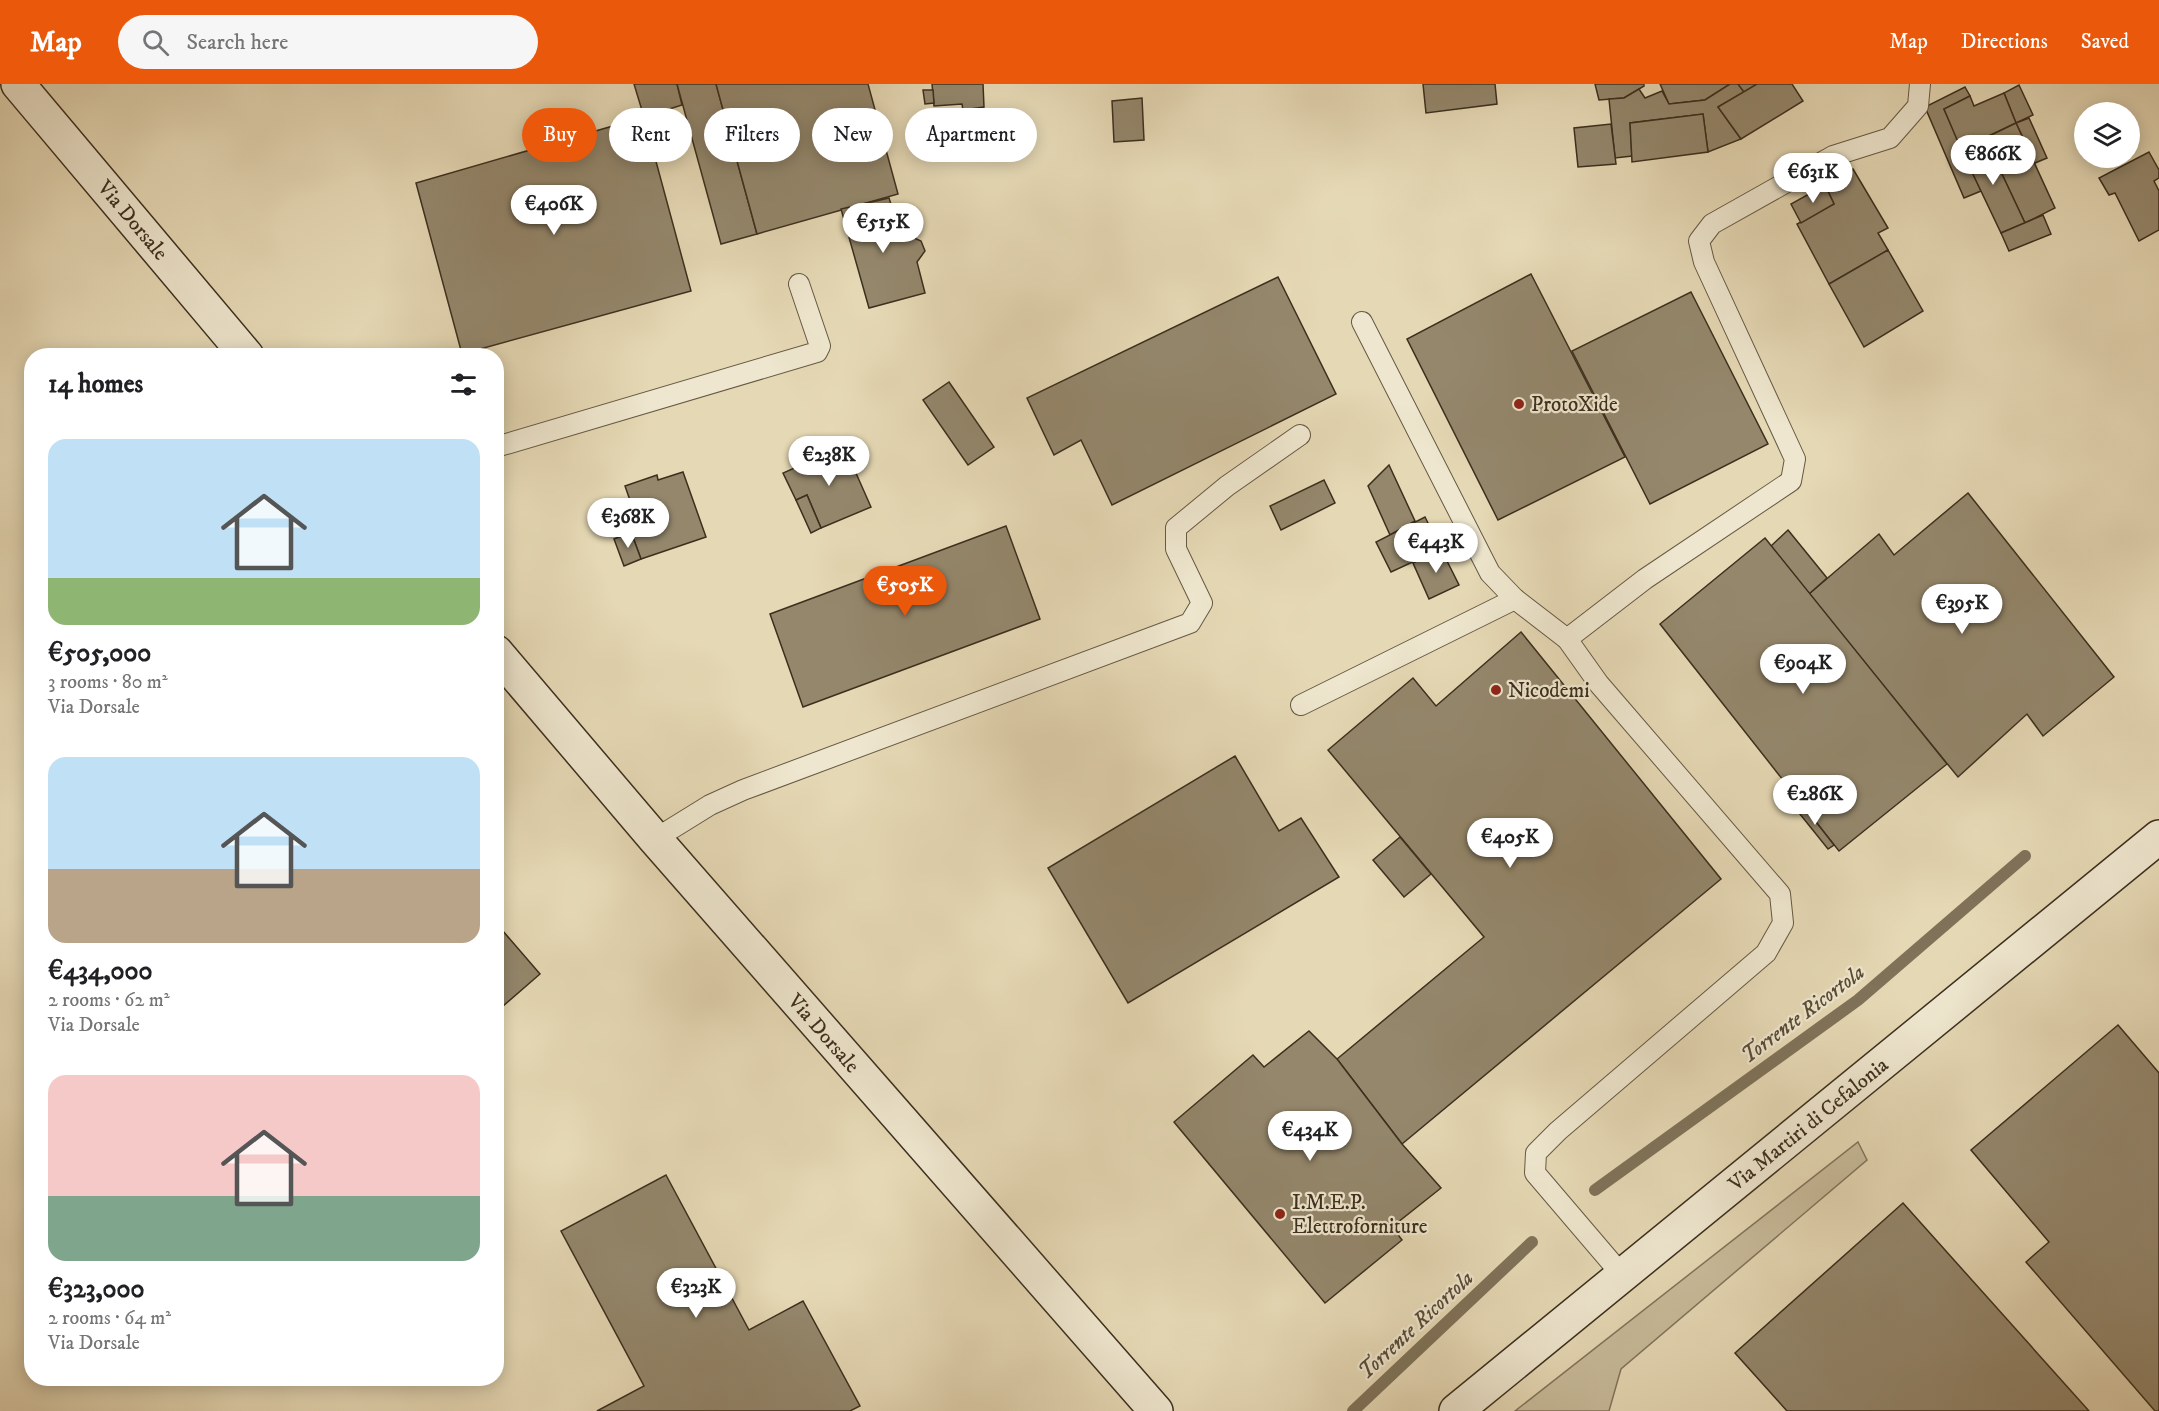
<!DOCTYPE html>
<html lang="en">
<head>
<meta charset="utf-8">
<style>
  :root { --surface:#fff; --page:#f6f6f6; --text:#202124; --muted:#757577; --accent:#ea580c }
  body { margin:0; font-family:"IM FELL DW Pica",serif; background:var(--page); color:var(--text); height:100vh; display:flex; flex-direction:column; font-size:22px; white-space:nowrap }
  * { box-sizing:border-box; margin:0 }
  p { font-size:20px; color:var(--muted) }
  .icon { flex:none; width:33px; height:33px; fill:none; stroke:currentColor; stroke-width:2; stroke-linecap:round; stroke-linejoin:round }
  .map { position:relative; flex:1; overflow:hidden }
  .sheet { position:absolute; left:24px; top:264px; width:480px; height:1038px; display:flex; flex-direction:column; background:var(--surface); border-radius:24px; box-shadow:0 3px 15px #0003 }
  .sheet>* { flex:none }
  .banner { position:absolute; left:522px; top:24px; width:570px; height:54px; display:flex; gap:12px }
  .fabs { position:absolute; left:2074px; top:18px; display:grid; gap:12px }
  .fabs a { display:grid; place-items:center; width:66px; height:66px; border-radius:50%; background:var(--surface); box-shadow:0 3px 15px #0003; font-size:30px }
  .price { position:absolute; translate:-50% -51px; padding:0 14px; border-radius:21px; background:#fff; color:#222; font-size:20px; line-height:39px; filter:drop-shadow(0 2px 3px #0008) }
  .price::after { content:''; position:absolute; left:50%; top:36px; width:18px; height:14px; margin-left:-9px; background:inherit; clip-path:polygon(0 0,100% 0,50% 100%) }
  .price.active { background:var(--accent); color:#fff }
  ul { padding:0; list-style:none }
  li { display:grid; align-content:center; gap:12px; height:318px; padding:0 24px }
  li span { display:grid; place-items:center; height:186px; border-radius:18px; color:#555 }
  li>.icon { margin-inline-start:auto }
  span .icon { width:108px; height:108px; fill:#fffc; stroke-width:1 }
  li b { font-size:26px }
  h2 { display:flex; justify-content:space-between; align-items:center; height:72px; padding:0 24px; font-size:26px }
  .tag { padding:0 21px; border-radius:27px; background:var(--surface); box-shadow:0 3px 15px #0003; font-size:21px; line-height:54px }
  .tag.active { background:var(--accent); color:#fff }
  header { display:flex; align-items:center; gap:36px; box-sizing:border-box; height:84px; padding:0 30px; background:var(--accent); color:#fff }
  header strong { font-size:28px }
  nav { display:flex; gap:33px; margin-inline-start:auto; font-size:21px }
  .search { width:420px; height:54px; background:var(--page); display:flex; align-items:center; gap:15px; box-sizing:border-box; padding:0 21px; border-radius:33px; color:var(--muted); font-size:22px }
  .map>svg:first-child { display:block }
</style>
</head>
<body>
<header>
<strong>Map</strong>
<div class="search"><svg class="icon" aria-label="search" viewBox="0 0 24 24"><circle cx="10" cy="10" r="6"/><path d="M15 15l6 6"/></svg>Search here</div>
<nav><a>Map</a><a>Directions</a><a>Saved</a></nav>
</header>
<div class="map">
<svg width="2159" height="1327" viewBox="0 0 2159 1327">
  <rect width="100%" height="100%" fill="#e5d8b4"/>
  <filter id="stains"><feTurbulence type="fractalNoise" baseFrequency=".00333" numOctaves="4"/><feColorMatrix values="0 0 0 0 .2 0 0 0 0 .09 0 0 0 0 .02 0 0 0 .5 -.17"/></filter>
  <radialGradient id="worn" r=".72"><stop offset=".6" stop-color="#630" stop-opacity="0"/><stop offset="1" stop-color="#630" stop-opacity=".3"/></radialGradient>
  <polygon fill="#c8bb9a" stroke="#82755c" stroke-width="1.5" points="1858,1058 1867,1076 1621,1285 1609,1327 1515,1327"/>
  <g fill="none" stroke-linecap="round" stroke-linejoin="round">
    <g stroke="#7f7259" stroke-width="12">
      <polyline points="1595,1106 1858,916 2025,772"/>
      <polyline points="1353,1327 1532,1158"/>
    </g>
  </g>
  <g fill="#94876c" stroke="#3c2f1e" stroke-width="1.5">
    <polygon points="634,0 677,0 682,21 644,33"/>
    <polygon points="677,0 716,0 757,150 721,160"/>
    <polygon points="716,0 868,0 898,110 757,150"/>
    <polygon points="932,0 983,0 984,23 963,26 962,20 934,22"/>
    <polygon points="1423,0 1495,0 1497,20 1426,29"/>
    <polygon points="1595,0 1644,0 1644,2 1624,14 1599,16"/>
    <polygon points="1660,0 1730,0 1705,16 1669,20"/>
    <polygon points="1730,0 1738,0 1744,8 1718,23 1741,55 1708,68 1703,30 1630,39 1632,72 1615,74 1609,15 1624,14 1639,5 1645,14 1662,7 1669,20 1705,16"/>
    <polygon points="1738,0 1757,0 1744,8"/>
    <polygon points="1757,0 1792,0 1803,17 1741,55 1718,23"/>
    <polygon points="2019,1 2033,31 2016,39 2004,9"/>
    <polygon points="1965,3 1970,12 1944,25 1981,107 1964,114 1925,23"/>
    <polygon points="923,6 933,6 934,19 925,20"/>
    <polygon points="2004,9 2016,39 1961,65 1944,25 1970,12 1974,22"/>
    <polygon points="1142,14 1144,56 1114,58 1112,17"/>
    <polygon points="1703,30 1708,68 1632,78 1630,39"/>
    <polygon points="644,33 691,207 462,270 416,99"/>
    <polygon points="2029,34 2047,74 2035,79 2016,39"/>
    <polygon points="2016,39 2055,124 2025,139 1985,54"/>
    <polygon points="1611,40 1616,80 1578,83 1574,44"/>
    <polygon points="1985,54 2025,139 2001,149 1961,65"/>
    <polygon points="2149,68 2159,86 2159,94 2154,97 2159,107 2159,146 2139,157 2115,109 2109,111 2099,94"/>
    <polygon points="1853,85 1888,144 1878,149 1888,166 1829,200 1797,140 1834,120 1825,101"/>
    <polygon points="1825,101 1834,120 1801,139 1791,120"/>
    <polygon points="889,114 902,155 912,153 921,157 925,167 917,178 925,209 869,224 841,125"/>
    <polygon points="2043,131 2051,150 2009,167 2001,149"/>
    <polygon points="1888,166 1923,227 1864,263 1829,200"/>
    <polygon points="1531,190 1625,373 1498,436 1407,255"/>
    <polygon points="1278,193 1336,310 1112,421 1081,356 1054,371 1027,314"/>
    <polygon points="1691,208 1768,360 1650,420 1572,267"/>
    <polygon points="949,298 994,363 968,381 923,316"/>
    <polygon points="844,362 871,423 821,444 807,411 796,416 783,389"/>
    <polygon points="1389,381 1415,437 1390,451 1368,402"/>
    <polygon points="683,388 706,453 641,475 631,448 640,445 625,402 657,391 658,396"/>
    <polygon points="1324,396 1335,419 1281,446 1270,422"/>
    <polygon points="1968,409 2114,593 2043,652 2027,630 1958,693 1809,510 1879,450 1894,471"/>
    <polygon points="807,411 821,444 811,449 796,416"/>
    <polygon points="1425,433 1441,465 1391,488 1376,458"/>
    <polygon points="1006,442 1040,535 803,623 770,530"/>
    <polygon points="1788,446 1827,494 1809,510 1771,462"/>
    <polygon points="631,448 641,475 624,482 614,455"/>
    <polygon points="1765,454 1947,680 1839,767 1660,540"/>
    <polygon points="1441,465 1459,501 1429,515 1413,479"/>
    <polygon points="1521,548 1721,795 1402,1060 1337,975 1484,853 1328,666 1413,594 1436,622"/>
    <polygon points="1235,672 1279,747 1301,734 1339,793 1128,919 1048,784"/>
    <polygon points="1802,720 1834,761 1828,765 1796,725"/>
    <polygon points="1400,753 1431,790 1404,813 1373,776"/>
    <polygon points="496,839 540,890 496,928"/>
    <polygon points="2118,941 2159,989 2159,1327 2155,1327 2026,1178 2049,1158 1971,1066"/>
    <polygon points="1309,947 1337,975 1402,1060 1441,1104 1392,1143 1402,1156 1325,1219 1174,1038 1253,971 1264,983"/>
    <polygon points="666,1091 749,1246 803,1217 860,1322 850,1327 597,1327 644,1302 561,1147"/>
    <polygon points="1903,1119 2089,1327 1787,1327 1735,1269"/>
  </g>
  <g fill="none" stroke-linecap="round" stroke-linejoin="round">
    <defs>
      <g id="lane">
        <polyline points="1362,238 1490,489 1515,515 1567,555 1599,600 1780,810 1783,839 1766,869 1558,1047 1536,1069 1535,1089 1622,1191"/>
        <polyline points="496,363 817,268 820,262 799,200"/>
        <polyline points="1567,555 1645,495 1791,397 1795,375 1704,178 1699,157 1712,140 1833,72 1890,54 1918,22 1920,0"/>
        <polyline points="1301,621 1515,515"/>
        <polyline points="655,755 710,721 743,706 1190,539 1202,519 1176,465 1176,444 1227,402 1300,351"/>
      </g>
      <g id="secondary">
        <polyline points="18,0 247,272"/>
        <polyline points="496,568 655,755 1156,1327"/>
        <polyline points="1456,1327 2159,753"/>
      </g>
    </defs>
    <use href="#lane" stroke="#665944" stroke-width="22"/>
    <use href="#secondary" stroke="#3c2f1e" stroke-width="36"/>
    <use href="#lane" stroke="#eee6ce" stroke-width="20"/>
    <use href="#secondary" stroke="#eee6ce" stroke-width="33"/>
  </g>
  <g fill="#8f2418" stroke="#eee6ce" stroke-width="2">
    <circle cx="1519" cy="320" r="6"/>
    <circle cx="1496" cy="606" r="6"/>
    <circle cx="1280" cy="1130" r="6"/>
  </g>
  <g text-anchor="middle" stroke-width="4.5" stroke-linejoin="round" paint-order="stroke">
    <g font-size="21" fill="#3c2f1e" stroke="#eee6ce">
      <text transform="translate(133 136) rotate(50)" y="7">Via Dorsale</text>
      <text transform="translate(824 949) rotate(49)" y="7">Via Dorsale</text>
      <text transform="translate(1808 1040) rotate(-39)" y="7">Via Martiri di Cefalonia</text>
    </g>
    <g font-size="21" fill="#3c2f1e" stroke="#eee6ce" text-anchor="start">
      <text x="1531" y="327">ProtoXide</text>
      <text x="1508" y="613">Nicodemi</text>
      <text x="1292" y="1125">I.M.E.P.<tspan x="1292" dy="24">Elettroforniture</tspan></text>
    </g>
    <g font-size="22" font-style="italic" fill="#584b37" stroke="#eee6ce">
      <text transform="translate(1802 929) rotate(-37)" y="8">Torrente Ricortola</text>
      <text transform="translate(1415 1240) rotate(-43)" y="8">Torrente Ricortola</text>
    </g>
  </g>
  <rect width="100%" height="100%" filter="url(#stains)"/>
  <rect width="100%" height="100%" fill="url(#worn)"/>
</svg>
<div class="fabs">
<a><svg class="icon" aria-label="layers" viewBox="0 0 24 24"><path d="M12 4l9 5-9 5-9-5zM3 14l9 5 9-5"/></svg></a>
</div>
<b class="price" style="left:1993px;top:102px">€866K</b>
<b class="price" style="left:1813px;top:120px">€631K</b>
<b class="price" style="left:554px;top:152px">€406K</b>
<b class="price" style="left:883px;top:170px">€515K</b>
<b class="price" style="left:829px;top:403px">€238K</b>
<b class="price" style="left:628px;top:465px">€368K</b>
<b class="price" style="left:1436px;top:490px">€443K</b>
<b class="price active" style="left:905px;top:533px">€505K</b>
<b class="price" style="left:1962px;top:551px">€395K</b>
<b class="price" style="left:1803px;top:611px">€904K</b>
<b class="price" style="left:1815px;top:742px">€286K</b>
<b class="price" style="left:1510px;top:785px">€405K</b>
<b class="price" style="left:1310px;top:1078px">€434K</b>
<b class="price" style="left:696px;top:1235px">€323K</b>
<div class="banner">
<a class="tag active">Buy</a>
<a class="tag">Rent</a>
<a class="tag">Filters</a>
<a class="tag">New</a>
<a class="tag">Apartment</a>
</div>
<section class="sheet">
<h2>14 homes<svg class="icon" aria-label="filters" viewBox="0 0 24 24"><path d="M4 7h16M4 17h16"/><circle cx="9" cy="7" r="2"/><circle cx="15" cy="17" r="2"/></svg></h2>
<ul>
<li><span style="background:linear-gradient(#bfe0f5 75%,#8fb573 0)"><svg class="icon" aria-label="home" viewBox="0 0 24 24"><path d="M3 11l9-7 9 7M6 9v11h12V9"/></svg></span><div><b>€505,000</b><p>3 rooms · 80 m²</p><p>Via Dorsale</p></div></li>
<li><span style="background:linear-gradient(#bfe0f5 60%,#b9a48a 0)"><svg class="icon" aria-label="home" viewBox="0 0 24 24"><path d="M3 11l9-7 9 7M6 9v11h12V9"/></svg></span><div><b>€434,000</b><p>2 rooms · 62 m²</p><p>Via Dorsale</p></div></li>
<li><span style="background:linear-gradient(#f6c9c9 65%,#7fa58c 0)"><svg class="icon" aria-label="home" viewBox="0 0 24 24"><path d="M3 11l9-7 9 7M6 9v11h12V9"/></svg></span><div><b>€323,000</b><p>2 rooms · 64 m²</p><p>Via Dorsale</p></div></li>
</ul>
</section>
</div>
</body>
</html>
